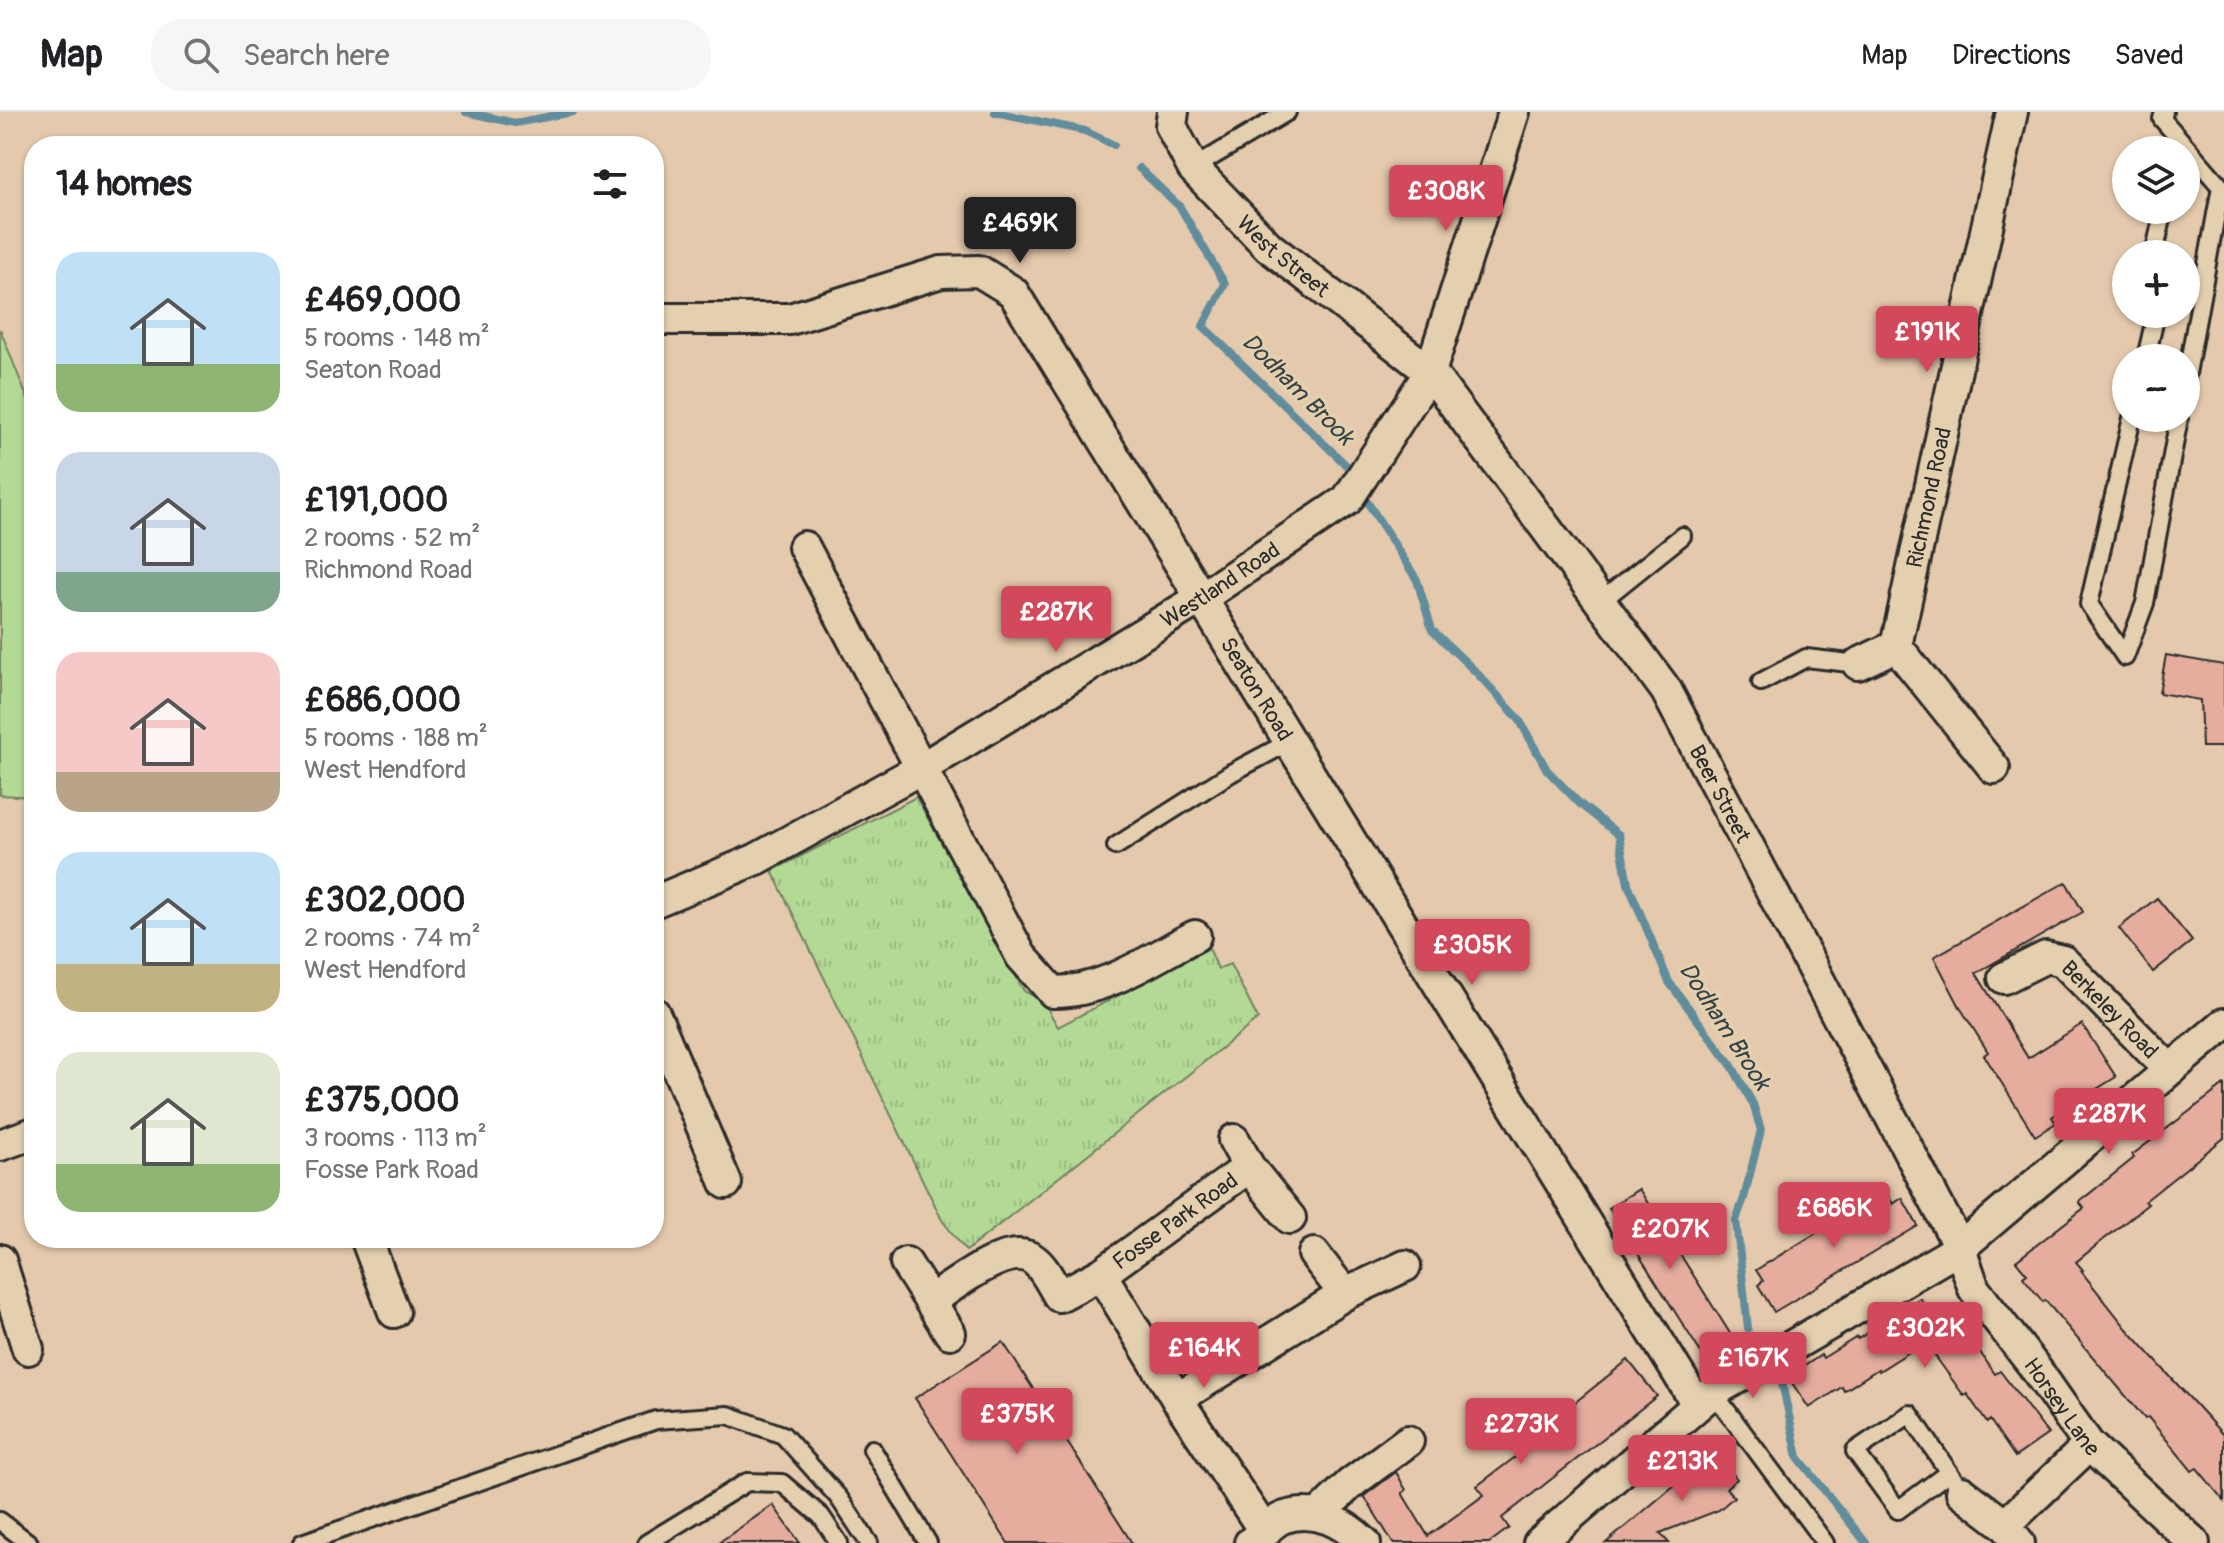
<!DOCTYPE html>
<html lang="en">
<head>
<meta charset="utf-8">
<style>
  :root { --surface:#fff; --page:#f6f6f6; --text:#202124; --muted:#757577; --line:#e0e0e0; --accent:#d1495b }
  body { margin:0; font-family:Pangolin,sans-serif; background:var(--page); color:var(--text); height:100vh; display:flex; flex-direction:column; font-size:30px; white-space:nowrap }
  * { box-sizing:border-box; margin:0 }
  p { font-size:26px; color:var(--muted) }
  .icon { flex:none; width:44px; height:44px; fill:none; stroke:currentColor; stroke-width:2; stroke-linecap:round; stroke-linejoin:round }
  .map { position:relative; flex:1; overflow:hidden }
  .panel { position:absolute; left:24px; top:24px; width:640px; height:1112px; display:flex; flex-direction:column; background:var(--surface); border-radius:32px; box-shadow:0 2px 6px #0004 }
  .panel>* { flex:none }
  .tools { position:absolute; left:2112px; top:24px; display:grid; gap:16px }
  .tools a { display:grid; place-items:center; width:88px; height:88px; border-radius:50%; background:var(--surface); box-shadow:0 2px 6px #0004; font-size:40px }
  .price { position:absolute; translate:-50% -68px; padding:0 18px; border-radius:8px; background:var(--accent); color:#fff; font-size:26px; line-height:52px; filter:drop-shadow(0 2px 4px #0008) }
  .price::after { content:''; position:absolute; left:50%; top:48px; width:24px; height:18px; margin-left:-12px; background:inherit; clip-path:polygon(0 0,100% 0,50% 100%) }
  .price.current { background:#222; color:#fff }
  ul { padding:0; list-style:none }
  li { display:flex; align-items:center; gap:24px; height:200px; padding:0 32px }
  li span { display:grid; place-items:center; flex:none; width:224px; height:160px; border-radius:24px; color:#555 }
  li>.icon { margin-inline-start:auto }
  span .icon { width:96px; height:96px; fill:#fffc; stroke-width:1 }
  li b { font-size:34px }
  h2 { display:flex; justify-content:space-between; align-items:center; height:96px; padding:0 32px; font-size:34px }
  header { display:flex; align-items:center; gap:48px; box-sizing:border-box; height:112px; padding:0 40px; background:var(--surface); border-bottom:2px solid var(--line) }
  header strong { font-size:38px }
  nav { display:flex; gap:44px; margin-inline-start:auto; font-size:28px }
  .search { width:560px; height:72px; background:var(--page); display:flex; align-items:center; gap:20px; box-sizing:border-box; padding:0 28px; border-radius:32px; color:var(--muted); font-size:30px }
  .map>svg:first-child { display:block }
</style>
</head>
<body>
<header>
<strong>Map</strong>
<div class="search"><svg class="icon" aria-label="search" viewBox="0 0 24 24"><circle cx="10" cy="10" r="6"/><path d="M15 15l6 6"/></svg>Search here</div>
<nav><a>Map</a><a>Directions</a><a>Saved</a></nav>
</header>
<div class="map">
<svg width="2224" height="1431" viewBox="0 0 2224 1431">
  <defs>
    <pattern id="park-tufts" width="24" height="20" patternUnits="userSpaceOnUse" patternTransform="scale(2)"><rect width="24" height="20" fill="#b3da95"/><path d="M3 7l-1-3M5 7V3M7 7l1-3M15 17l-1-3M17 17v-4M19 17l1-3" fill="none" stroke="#9abb81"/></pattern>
  </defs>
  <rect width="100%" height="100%" fill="#e4c9ac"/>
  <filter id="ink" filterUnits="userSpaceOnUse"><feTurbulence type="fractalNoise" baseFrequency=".0125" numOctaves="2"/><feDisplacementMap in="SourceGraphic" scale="16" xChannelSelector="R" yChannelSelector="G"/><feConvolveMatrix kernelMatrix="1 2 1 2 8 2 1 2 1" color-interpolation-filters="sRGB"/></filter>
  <g filter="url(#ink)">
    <polygon fill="#b3da95" stroke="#6f8260" stroke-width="2" points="0,217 34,303 34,685 0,683"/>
    <polygon fill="url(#park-tufts)" stroke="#6f8260" stroke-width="2" points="916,685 1024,879 1043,889 1058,915 1209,836 1218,857 1230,852 1258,907 966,1139 942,1108 772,759"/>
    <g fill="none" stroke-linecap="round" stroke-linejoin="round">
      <g stroke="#608c9b" stroke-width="8">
        <polyline points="466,0 515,11 573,0"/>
        <polyline points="995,0 1085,19 1114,33"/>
        <polyline points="1139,56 1180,95 1225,172 1203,214 1346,353"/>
        <polyline points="1368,391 1417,468 1432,518 1477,561 1519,607 1547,658 1580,692 1619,723 1628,772 1669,870 1732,954 1753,992 1761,1018 1744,1086 1736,1108 1748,1216"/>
        <polyline points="1782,1271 1798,1345 1866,1431"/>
      </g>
    </g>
    <g fill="#e6ad9f" stroke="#2b2b2b" stroke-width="2">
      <polygon points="2166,543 2224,553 2224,635 2202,635 2200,588 2159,581"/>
      <polygon points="2066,770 2083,800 1976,861 2028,946 2082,912 2116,965 2052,1005 2056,1011 2035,1024 1984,943 1988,940 1961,897 1934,845"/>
      <polygon points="2157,786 2192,829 2153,860 2119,816"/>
      <polygon points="2224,973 2224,1026 2145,1089 2148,1092 2076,1150 2083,1158 2081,1159 2127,1217 2224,1324 2224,1389 2197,1356 2192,1359 2148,1305 2145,1307 2045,1188 2043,1190 2023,1165 2027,1162 2016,1149 2084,1096 2079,1090 2134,1046 2132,1043"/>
      <polygon points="1639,1077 1731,1223 1701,1241 1609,1096"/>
      <polygon points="1885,1079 1893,1092 1902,1086 1918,1114 1774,1200 1758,1173 1763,1169 1756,1158"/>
      <polygon points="1920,1186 1935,1207 1948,1198 1973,1235 1975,1233 1995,1262 2000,1259 2048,1322 2015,1345 1990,1308 1987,1311 1967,1282 1964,1284 1925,1230 1879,1259 1878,1257 1844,1279 1842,1275 1809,1296 1788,1265 1821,1243 1823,1246 1857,1225 1858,1227"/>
      <polygon points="1003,1230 1132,1431 1008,1431 915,1286"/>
      <polygon points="1628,1248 1657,1284 1502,1406 1509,1416 1489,1431 1393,1431 1364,1384 1396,1360 1406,1378 1402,1381 1428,1424 1484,1383 1477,1374 1522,1340 1518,1336"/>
      <polygon points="1715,1339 1737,1367 1726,1376 1734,1385 1719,1398 1660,1421 1669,1431 1606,1431"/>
      <polygon points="773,1393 800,1431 718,1431"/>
    </g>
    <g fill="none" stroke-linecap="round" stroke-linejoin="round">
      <defs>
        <g id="service">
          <polyline points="2164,0 2162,7 2221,75 2186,267"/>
          <polyline points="1193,56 1287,0"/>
          <polyline points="2154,142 2164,98"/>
          <polyline points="2146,246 2156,202"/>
          <polyline points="2132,306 2089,492 2125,545 2145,491 2179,306"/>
          <polyline points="1600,490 1682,424"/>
          <polyline points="1761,570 1806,546 1858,552"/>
          <polyline points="1116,734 1231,661 1289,630"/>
          <polyline points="1713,1280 1825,1431"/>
          <polyline points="872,1337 928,1431"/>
          <polyline points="1949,1360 1898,1398 1855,1339 1910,1302 1962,1380"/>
          <polyline points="0,1409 29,1431"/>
          <polyline points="302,1431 656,1308 728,1303 783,1323 839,1386 869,1431"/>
          <polyline points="647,1431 747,1370 782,1371 821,1404 839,1431"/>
        </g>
        <g id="minor">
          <path id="s1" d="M 1173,0 L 1171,14 L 1193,56 L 1269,135 L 1430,260 L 1666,578 L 1960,1136 L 1974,1177 L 2033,1253 L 2089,1333 L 2194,1431"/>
          <path id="s2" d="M 654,207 L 790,207 L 941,160 L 979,159 L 1013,180 L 1697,1292"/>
          <path d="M 804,435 L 1021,844 L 1053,880 C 1103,881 1151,847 1195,824"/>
          <path id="s3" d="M 1896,534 L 2012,0"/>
          <polyline points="1896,534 1994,656"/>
          <polyline points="1858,552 1896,534"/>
          <path id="s4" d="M 654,790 L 757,747 L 920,657 L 1201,486 L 1347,388 L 1430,260 L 1514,0"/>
          <path id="s5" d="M 2004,866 L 2046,845 L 2063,849 L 2169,957"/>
          <polyline points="654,901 726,1071"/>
          <polyline points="1234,1028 1249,1055 1290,1106"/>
          <polyline points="0,1033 34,1021"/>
          <polyline points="366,1126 394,1200"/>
          <polyline points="1314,1142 1345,1182"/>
          <polyline points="0,1148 28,1237"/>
          <polyline points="906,1151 950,1221"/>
          <polyline points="1101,1162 1177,1287 1265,1420"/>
          <path id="s6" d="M 930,1189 C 953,1175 1008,1128 1034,1148 C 1045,1156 1052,1173 1059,1184 L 1101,1162 L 1249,1055"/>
          <polyline points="1177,1287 1345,1182 1405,1154"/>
          <polyline points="1962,1380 2005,1413 2019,1431"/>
          <polyline points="1318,1403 1350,1372 1408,1329"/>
          <polyline points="2005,1413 2089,1333"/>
          <path d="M 1250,1431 C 1260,1424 1274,1408 1285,1405 C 1317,1395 1343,1411 1365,1431"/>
          <polyline points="1539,1431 1713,1280 1960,1136 2224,912"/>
        </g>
      </defs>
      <use href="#service" stroke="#2b2b2b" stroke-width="22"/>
      <use href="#minor" stroke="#2b2b2b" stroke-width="36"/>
      <use href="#service" stroke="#e4d0af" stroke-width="16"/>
      <use href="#minor" stroke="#e4d0af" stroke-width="30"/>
    </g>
  </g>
  <g text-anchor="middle" stroke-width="7" stroke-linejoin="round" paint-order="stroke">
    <g font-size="22" fill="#2b2b2b" stroke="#e4d0af">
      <text dy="8" stroke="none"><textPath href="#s1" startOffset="188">West Street</textPath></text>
      <text dy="8" stroke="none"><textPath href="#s3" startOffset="152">Richmond Road</textPath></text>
      <text dy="8" stroke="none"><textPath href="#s4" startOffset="650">Westland Road</textPath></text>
      <text dy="8" stroke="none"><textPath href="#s2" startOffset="838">Seaton Road</textPath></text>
      <text dy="8" stroke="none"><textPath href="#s1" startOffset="888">Beer Street</textPath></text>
      <text dy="8" stroke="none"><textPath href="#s5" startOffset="132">Berkeley Road</textPath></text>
      <text dy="8" stroke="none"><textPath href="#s6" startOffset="300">Fosse Park Road</textPath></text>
      <text dy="8" stroke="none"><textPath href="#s1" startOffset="1592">Horsey Lane</textPath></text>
    </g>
    <g font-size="24" font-style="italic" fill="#384347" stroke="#e4d0af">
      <text transform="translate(1298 277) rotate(45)" y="8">Dodham Brook</text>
      <text transform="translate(1725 914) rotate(57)" y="8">Dodham Brook</text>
    </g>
  </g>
</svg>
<div class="tools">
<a><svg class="icon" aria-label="layers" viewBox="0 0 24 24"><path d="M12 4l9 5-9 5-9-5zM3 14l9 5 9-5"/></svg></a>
<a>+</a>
<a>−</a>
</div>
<b class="price" style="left:1446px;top:121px">£308K</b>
<b class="price current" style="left:1020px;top:153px">£469K</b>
<b class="price" style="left:1927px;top:262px">£191K</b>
<b class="price" style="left:1056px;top:542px">£287K</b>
<b class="price" style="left:1472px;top:875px">£305K</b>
<b class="price" style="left:2109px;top:1044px">£287K</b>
<b class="price" style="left:1834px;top:1138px">£686K</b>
<b class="price" style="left:1670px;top:1159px">£207K</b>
<b class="price" style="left:1925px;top:1258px">£302K</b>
<b class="price" style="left:1204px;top:1278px">£164K</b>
<b class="price" style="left:1753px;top:1288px">£167K</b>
<b class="price" style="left:1017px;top:1344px">£375K</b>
<b class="price" style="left:1521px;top:1354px">£273K</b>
<b class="price" style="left:1682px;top:1391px">£213K</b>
<section class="panel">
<h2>14 homes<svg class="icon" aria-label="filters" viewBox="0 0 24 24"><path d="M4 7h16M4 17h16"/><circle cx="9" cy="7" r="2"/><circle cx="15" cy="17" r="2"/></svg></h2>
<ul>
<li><span style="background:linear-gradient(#bfe0f5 70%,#8fb573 0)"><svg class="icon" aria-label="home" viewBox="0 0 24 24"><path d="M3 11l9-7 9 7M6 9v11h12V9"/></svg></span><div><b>£469,000</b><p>5 rooms · 148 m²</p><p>Seaton Road</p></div></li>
<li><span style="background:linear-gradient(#c9d6e8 75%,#7fa58c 0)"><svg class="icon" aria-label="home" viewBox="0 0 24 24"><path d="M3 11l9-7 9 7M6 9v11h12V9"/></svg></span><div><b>£191,000</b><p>2 rooms · 52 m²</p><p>Richmond Road</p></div></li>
<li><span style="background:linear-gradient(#f6c9c9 75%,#b9a48a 0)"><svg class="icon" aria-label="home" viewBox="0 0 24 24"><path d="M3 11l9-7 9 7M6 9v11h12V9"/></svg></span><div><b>£686,000</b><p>5 rooms · 188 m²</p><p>West Hendford</p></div></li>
<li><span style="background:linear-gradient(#bfe0f5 70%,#c2b280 0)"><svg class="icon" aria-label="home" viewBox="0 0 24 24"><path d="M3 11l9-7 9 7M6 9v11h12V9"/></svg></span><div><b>£302,000</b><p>2 rooms · 74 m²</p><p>West Hendford</p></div></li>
<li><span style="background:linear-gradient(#dfe7d0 70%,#8fb573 0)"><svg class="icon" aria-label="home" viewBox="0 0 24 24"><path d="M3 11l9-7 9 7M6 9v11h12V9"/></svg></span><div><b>£375,000</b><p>3 rooms · 113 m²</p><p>Fosse Park Road</p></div></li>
</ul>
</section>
</div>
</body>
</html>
